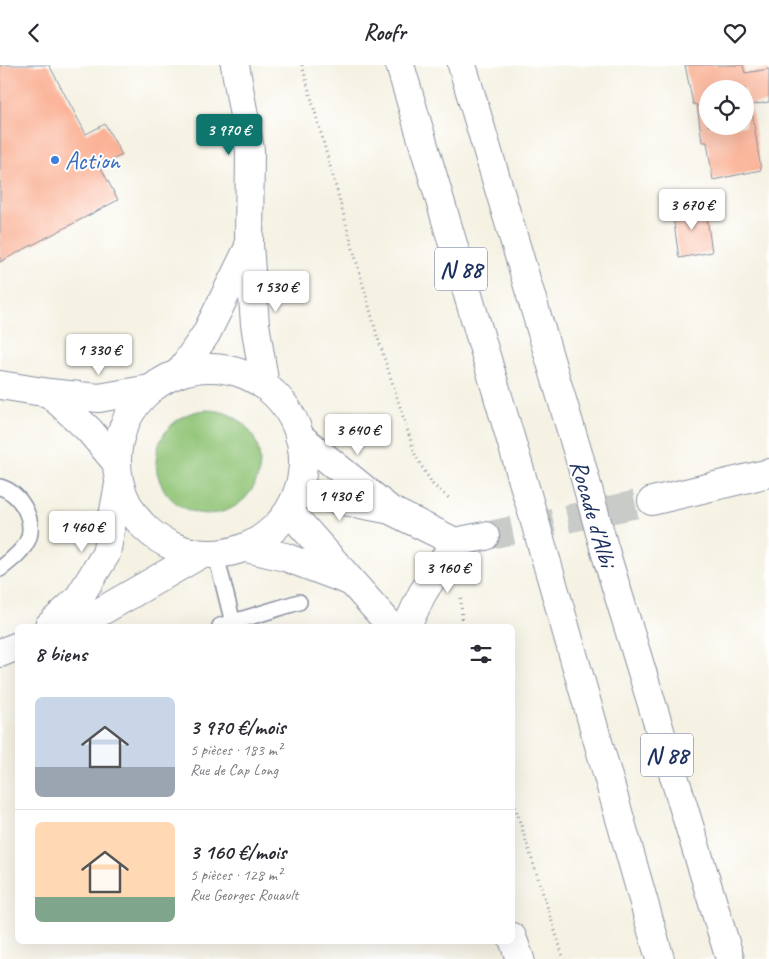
<!DOCTYPE html>
<html lang="fr">
<head>
<meta charset="utf-8">
<style>
  :root { --surface:#fff; --page:#f2f2f3; --text:#2b2b33; --muted:#7c7c81; --line:#e1e1e2; --accent:#0f766e }
  body { margin:0; font-family:Caveat,sans-serif; background:var(--page); color:var(--text); height:100vh; display:flex; flex-direction:column; font-size:19px; white-space:nowrap }
  * { box-sizing:border-box; margin:0 }
  p { font-size:16px; color:var(--muted) }
  .icon { flex:none; width:28px; height:28px; fill:none; stroke:currentColor; stroke-width:2; stroke-linecap:round; stroke-linejoin:round }
  .map { position:relative; flex:1; overflow:hidden }
  .drawer { position:absolute; left:15px; top:559px; width:500px; height:320px; display:flex; flex-direction:column; background:var(--surface); border-radius:8px; box-shadow:0 5px 20px #0002 }
  .drawer>* { flex:none }
  .buttons { position:absolute; left:699px; top:15px; display:grid; gap:10px }
  .buttons a { display:grid; place-items:center; width:55px; height:55px; border-radius:50%; background:var(--surface); box-shadow:0 5px 20px #0002; font-size:25px }
  .price { position:absolute; translate:-50% -42px; padding:0 11px; border-radius:5px; background:#fff; color:#222; font-size:16px; line-height:32px; filter:drop-shadow(0 1px 2px #0008) }
  .price::after { content:''; position:absolute; left:50%; top:30px; width:15px; height:11px; margin-left:-8px; background:inherit; clip-path:polygon(0 0,100% 0,50% 100%) }
  .price.selected { background:var(--accent); color:#fff }
  ul { padding:0; list-style:none }
  li { display:flex; align-items:center; gap:15px; height:125px; padding:0 20px }
  li+li { border-top:1px solid var(--line) }
  li span { display:grid; place-items:center; flex:none; width:140px; height:100px; border-radius:8px; color:#555 }
  li>.icon { margin-inline-start:auto }
  span .icon { width:60px; height:60px; fill:#fffc; stroke-width:1 }
  li b { font-size:21px }
  h2 { display:flex; justify-content:space-between; align-items:center; height:60px; padding:0 20px; font-size:21px }
  header { display:flex; justify-content:space-between; align-items:center; height:65px; padding:0 20px; background:var(--surface); font-size:22px; font-weight:800 }
  .map>svg:first-child { display:block }
</style>
</head>
<body>
<header><svg class="icon" aria-label="back" viewBox="0 0 24 24"><path d="M15 5l-7 7 7 7"/></svg>Roofr<svg class="icon" aria-label="heart" viewBox="0 0 24 24"><path d="M12 20l-8-8c-3-5 5-10 8-4 3-6 11-1 8 4z"/></svg></header>
<div class="map">
<svg width="769" height="894" viewBox="0 0 769 894">
  <rect width="100%" height="100%" fill="#fff"/>
  <filter id="ink" filterUnits="userSpaceOnUse"><feTurbulence type="fractalNoise" baseFrequency=".02" numOctaves="2"/><feDisplacementMap in="SourceGraphic" scale="10" xChannelSelector="R" yChannelSelector="G"/><feConvolveMatrix kernelMatrix="1 2 1 2 8 2 1 2 1" color-interpolation-filters="sRGB"/></filter>
  <filter id="wash" filterUnits="userSpaceOnUse"><feTurbulence type="fractalNoise" baseFrequency=".0096" numOctaves="4" result="noise"/><feDisplacementMap in="SourceGraphic" scale="20" xChannelSelector="R" yChannelSelector="G"/><feGaussianBlur stdDeviation="1.12" result="paint"/><feColorMatrix in="noise" values="0 0 0 0 0 0 0 0 0 0 0 0 0 0 0 0 0 1.4 0 .05"/><feComposite in="paint" operator="in"/></filter>
  <g filter="url(#wash)">
    <rect width="100%" height="100%" fill="#f5f2e3"/>
    <circle fill="#90c476" stroke="#567a6a" cx="208" cy="397" r="52"/>
    <g id="blocks">
      <g fill="#faaf92" fill-rule="evenodd">
        <polygon points="0,0 49,0 86,69 105,59 122,90 100,101 118,135 0,197"/>
        <path d="M 685,0 L 743,0 L 745,8 L 769,4 L 769,37 L 751,40 L 761,105 L 713,115 L 707,77 L 702,77 L 697,40 L 693,39 ZM 708,24 L 745,24 L 745,61 L 708,61 Z"/>
        <polygon points="705,140 712,187 679,193 672,145"/>
      </g>
    </g>
  </g>
  <g filter="url(#ink)">
    <use href="#blocks" fill-opacity="0" stroke="#8890a0" stroke-width="1"/>
    <g fill="none" stroke-linecap="round" stroke-linejoin="round">
      <polyline stroke="#c9cbc8" stroke-width="28" stroke-dasharray="28 14" stroke-linecap="butt" points="485,471 652,436"/>
      <defs>
        <g id="lane">
          <path d="M 0,422 C 11,425 18,432 24,442 C 40,472 23,486 0,504"/>
          <polyline points="216,490 233,558"/>
          <polyline points="220,561 299,537"/>
        </g>
        <g id="street">
          <polyline points="235,0 250,85 249,180 255,259 265,321"/>
          <polyline points="179,308 206,269 249,182"/>
          <polyline points="0,320 49,328 99,333 150,324"/>
          <polyline points="49,328 89,365 116,397"/>
          <polyline points="289,446 391,561"/>
          <polyline points="246,483 285,492 349,516"/>
          <polyline points="407,561 422,529 455,477"/>
          <polyline points="512,872 520,894"/>
        </g>
        <g id="secondary">
          <circle cx="210" cy="396" r="93"/>
          <polyline points="299,371 390,445 455,477 485,471"/>
          <polyline points="298,427 386,444"/>
          <polyline points="652,436 769,408"/>
          <polyline points="49,561 78,534 106,489 119,419"/>
          <polyline points="66,561 100,547 199,490"/>
          <polyline points="0,588 18,581"/>
        </g>
        <g id="highway">
          <polyline points="400,0 521,409"/>
          <polyline points="462,0 580,395"/>
          <polyline points="605,486 730,894"/>
          <polyline points="547,498 660,894"/>
        </g>
      </defs>
      <use href="#lane" stroke="#8890a0" stroke-width="18"/>
      <use href="#street" stroke="#8890a0" stroke-width="30"/>
      <use href="#secondary" stroke="#8890a0" stroke-width="30"/>
      <use href="#highway" stroke="#8890a0" stroke-width="30"/>
      <g stroke="#8890a0" stroke-width="3" stroke-dasharray="1 4" stroke-linecap="butt">
        <polyline points="302,0 377,270 416,392 433,420 449,433"/>
        <polyline points="461,533 462,561"/>
        <polyline points="512,732 564,894"/>
      </g>
      <use href="#lane" stroke="#fff" stroke-width="15"/>
      <use href="#street" stroke="#fff" stroke-width="28"/>
      <use href="#secondary" stroke="#fff" stroke-width="28"/>
      <use href="#highway" stroke="#fff" stroke-width="28"/>
      <defs>
        <g id="highway-bridge">
          <polyline points="580,395 605,486"/>
          <polyline points="521,409 547,498"/>
        </g>
      </defs>
      <use href="#highway-bridge" stroke="#8890a0" stroke-width="30" stroke-linecap="butt"/>
      <use href="#highway-bridge" stroke="#fff" stroke-width="28"/>
    </g>
  </g>
  <circle fill="#3f7fe0" stroke="#fff" stroke-width="2" cx="55" cy="95" r="5"/>
  <g text-anchor="middle" stroke-width="4" stroke-linejoin="round" paint-order="stroke">
    <g fill="#fff" stroke="#5f6d8e" stroke-width="1">
      <rect x="435" y="182.5" width="52" height="43" rx="4"/>
      <rect x="641" y="668.5" width="52" height="43" rx="4"/>
    </g>
    <g font-size="24" font-weight="bold" fill="#1b2f5e">
      <text x="461" y="212">N 88</text>
      <text x="667" y="698">N 88</text>
    </g>
    <g font-size="25" fill="#366cbe" stroke="#fff" text-anchor="start">
      <text x="65" y="104">Action</text>
    </g>
    <g font-size="25" fill="#1b2f5e" stroke="#fff">
      <text transform="translate(594 448) rotate(74)" y="9">Rocade d'Albi</text>
    </g>
  </g>
</svg>
<div class="buttons">
<a><svg class="icon" aria-label="locate" viewBox="0 0 24 24"><circle cx="12" cy="12" r="6"/><path d="M12 2v4M12 18v4M2 12h4M18 12h4"/></svg></a>
</div>
<b class="price selected" style="left:229px;top:91px">3 970 €</b>
<b class="price" style="left:692px;top:166px">3 670 €</b>
<b class="price" style="left:276px;top:248px">1 530 €</b>
<b class="price" style="left:99px;top:311px">1 330 €</b>
<b class="price" style="left:358px;top:391px">3 640 €</b>
<b class="price" style="left:340px;top:457px">1 430 €</b>
<b class="price" style="left:82px;top:488px">1 460 €</b>
<b class="price" style="left:448px;top:529px">3 160 €</b>
<section class="drawer">
<h2>8 biens<svg class="icon" aria-label="filters" viewBox="0 0 24 24"><path d="M4 7h16M4 17h16"/><circle cx="9" cy="7" r="2"/><circle cx="15" cy="17" r="2"/></svg></h2>
<ul>
<li><span style="background:linear-gradient(#c9d6e8 70%,#9aa5b1 0)"><svg class="icon" aria-label="home" viewBox="0 0 24 24"><path d="M3 11l9-7 9 7M6 9v11h12V9"/></svg></span><div><b>3 970 €/mois</b><p>5 pièces · 183 m²</p><p>Rue de Cap Long</p></div></li>
<li><span style="background:linear-gradient(#ffd9b3 75%,#7fa58c 0)"><svg class="icon" aria-label="home" viewBox="0 0 24 24"><path d="M3 11l9-7 9 7M6 9v11h12V9"/></svg></span><div><b>3 160 €/mois</b><p>5 pièces · 128 m²</p><p>Rue Georges Rouault</p></div></li>
</ul>
</section>
</div>
</body>
</html>
